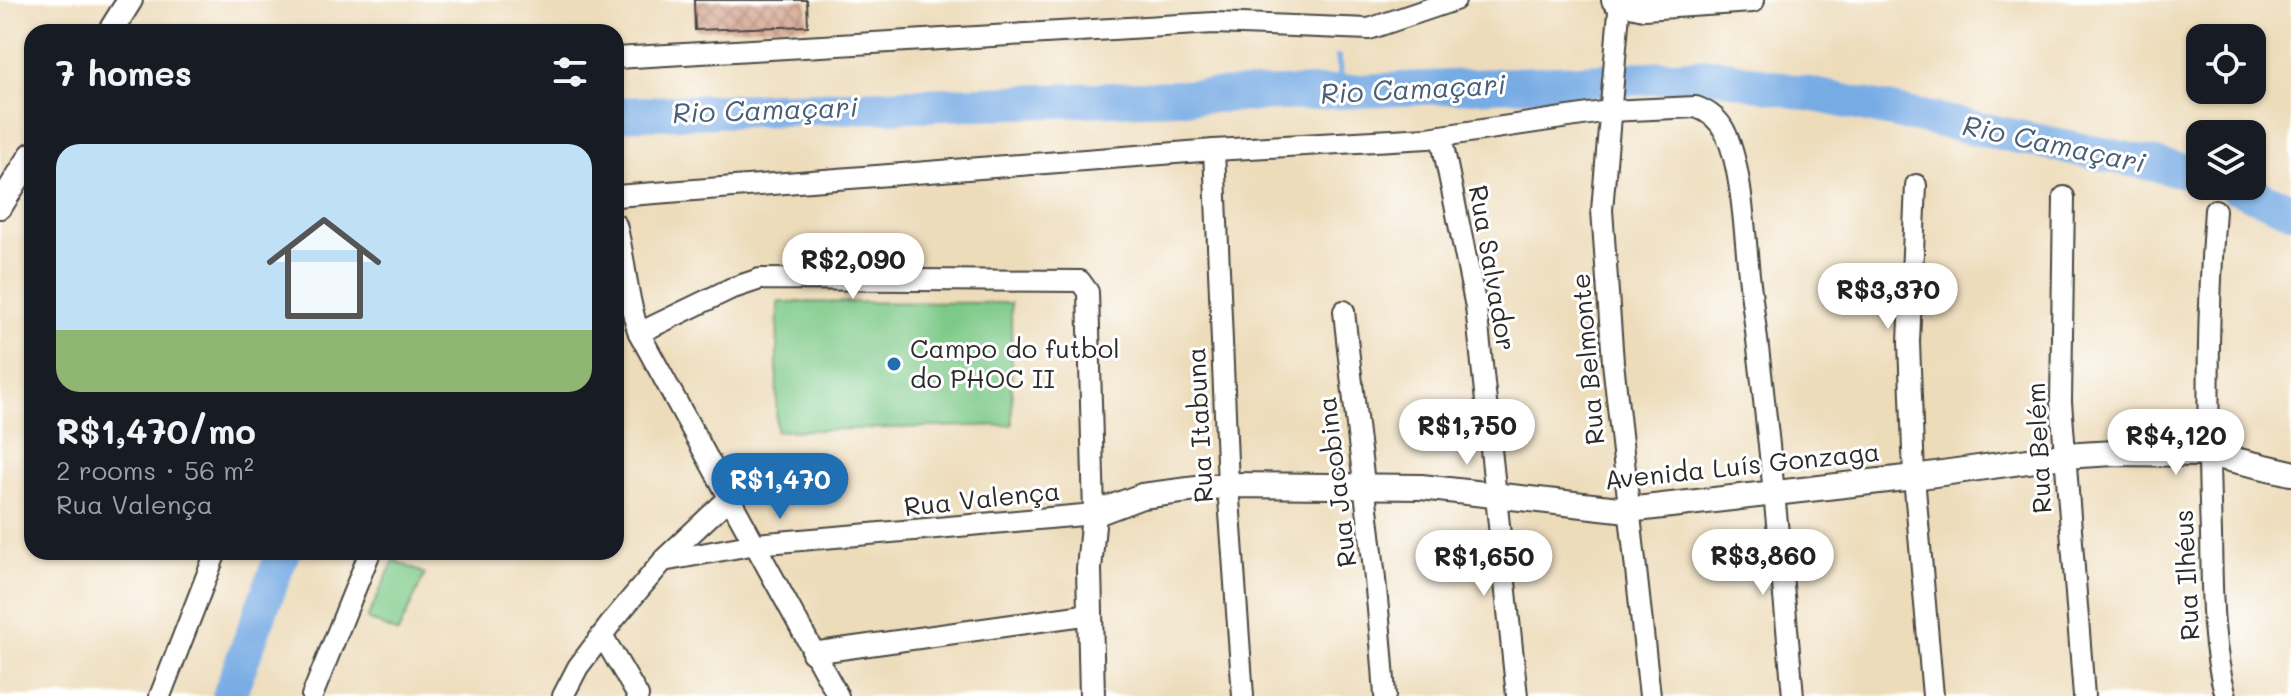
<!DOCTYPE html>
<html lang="en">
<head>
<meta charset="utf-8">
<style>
  :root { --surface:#171b24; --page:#20242c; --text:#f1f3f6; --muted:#9ea1a6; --line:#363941; --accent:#1f6fb2 }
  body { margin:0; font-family:Mali,sans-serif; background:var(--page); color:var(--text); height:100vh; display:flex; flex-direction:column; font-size:30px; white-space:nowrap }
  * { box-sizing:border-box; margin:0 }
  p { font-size:26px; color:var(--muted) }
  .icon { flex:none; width:44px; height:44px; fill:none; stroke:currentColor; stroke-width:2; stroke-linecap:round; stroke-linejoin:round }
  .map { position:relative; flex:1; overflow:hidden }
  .panel { position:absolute; left:24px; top:24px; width:600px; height:536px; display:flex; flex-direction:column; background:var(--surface); border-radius:24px; box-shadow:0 2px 6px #0004 }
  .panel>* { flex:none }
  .tools { position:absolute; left:2186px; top:24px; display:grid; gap:16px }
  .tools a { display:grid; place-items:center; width:80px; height:80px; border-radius:16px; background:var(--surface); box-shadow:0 2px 6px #0004; font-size:40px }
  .price { position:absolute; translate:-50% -68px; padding:0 18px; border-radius:28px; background:#fff; color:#222; font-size:26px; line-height:52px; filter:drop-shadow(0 2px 4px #0008) }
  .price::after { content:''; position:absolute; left:50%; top:48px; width:24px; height:18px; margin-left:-12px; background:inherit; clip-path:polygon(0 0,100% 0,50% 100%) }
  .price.selected { background:var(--accent); color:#fff }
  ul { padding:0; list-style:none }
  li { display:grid; align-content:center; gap:16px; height:424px; padding:0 32px }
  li+li { border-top:2px solid var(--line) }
  li span { display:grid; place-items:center; height:248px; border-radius:24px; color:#555 }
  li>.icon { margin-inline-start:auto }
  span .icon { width:144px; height:144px; fill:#fffc; stroke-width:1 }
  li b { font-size:34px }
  h2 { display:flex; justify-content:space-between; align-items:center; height:96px; padding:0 32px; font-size:34px }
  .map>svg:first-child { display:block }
</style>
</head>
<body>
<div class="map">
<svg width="2291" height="696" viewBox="0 0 2291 696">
  <defs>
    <pattern id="building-cross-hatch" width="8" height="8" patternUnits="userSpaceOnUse" patternTransform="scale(2)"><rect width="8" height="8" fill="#d5a48f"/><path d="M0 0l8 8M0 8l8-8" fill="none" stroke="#ad8675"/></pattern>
  </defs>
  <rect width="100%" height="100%" fill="#fff"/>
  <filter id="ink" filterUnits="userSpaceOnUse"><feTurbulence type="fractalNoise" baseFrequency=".0125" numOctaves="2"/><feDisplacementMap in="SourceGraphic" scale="16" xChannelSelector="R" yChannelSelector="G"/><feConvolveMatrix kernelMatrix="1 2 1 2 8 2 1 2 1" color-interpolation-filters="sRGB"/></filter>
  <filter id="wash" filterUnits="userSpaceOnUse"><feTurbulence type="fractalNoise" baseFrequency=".006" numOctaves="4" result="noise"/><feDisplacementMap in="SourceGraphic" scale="32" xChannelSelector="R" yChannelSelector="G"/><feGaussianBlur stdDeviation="1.8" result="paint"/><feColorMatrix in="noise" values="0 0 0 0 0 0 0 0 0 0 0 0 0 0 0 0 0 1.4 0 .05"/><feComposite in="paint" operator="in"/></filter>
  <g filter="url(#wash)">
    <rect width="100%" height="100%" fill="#eddcba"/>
    <g fill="#7dc987" stroke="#547a59" stroke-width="2">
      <polygon points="778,302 1011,303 1012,425 776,431"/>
      <polygon points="394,560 425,574 398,633 367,619"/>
    </g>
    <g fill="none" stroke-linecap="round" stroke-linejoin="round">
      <polyline stroke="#77abe4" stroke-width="6" points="1338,57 1343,91"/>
      <g stroke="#77abe4" stroke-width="34">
        <polyline points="616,114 1314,93 1716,75 2200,174"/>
        <polyline points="2234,186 2291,210"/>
        <polyline points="229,696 283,552"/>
      </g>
    </g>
    <g id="blocks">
      <polygon fill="url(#building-cross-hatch)" points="694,0 807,0 808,26 695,30"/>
    </g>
  </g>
  <g filter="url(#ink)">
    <use href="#blocks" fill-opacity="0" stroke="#484640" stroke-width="2"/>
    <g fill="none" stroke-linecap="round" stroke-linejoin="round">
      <defs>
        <g id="minor">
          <polyline points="1620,0 1602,210 1613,362 1650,696"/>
          <polyline points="616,58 1214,23 1369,29 1455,0"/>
          <polyline points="1441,136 1476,307 1517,696"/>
          <polyline points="1214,150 1228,485 1243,696"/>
          <polyline points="1916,185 1909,342 1914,477 1933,696"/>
          <path d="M 616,196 L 1214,150 L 1428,138 L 1609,111 L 1696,107 C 1710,112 1720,120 1726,134 C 1743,171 1745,243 1750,284 C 1768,421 1781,558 1793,696"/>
          <polyline points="2064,197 2061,402 2084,696"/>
          <path d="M 2215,210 C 2207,318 2207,425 2211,533 C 2212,587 2211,644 2226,696"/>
          <path d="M 616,225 C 626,261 626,298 639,333 L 838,696"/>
          <path d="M 1344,311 C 1357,439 1377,567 1385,696"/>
          <polyline points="664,559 728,499"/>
          <polyline points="602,635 638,696"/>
          <polyline points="812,653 1091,614"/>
          <polyline points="160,696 216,552"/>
          <polyline points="312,696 370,552"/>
          <polyline points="563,696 578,667 615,618 663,561 756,544 1094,514 1088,292 1080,281 760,279 730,289 639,333"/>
        </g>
        <g id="tertiary">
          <polyline points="1614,0 1644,7 1752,0"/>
          <polyline points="110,32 130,0"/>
          <polyline points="0,206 32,155"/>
          <polyline points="1092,696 1089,569 1094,514 1142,496 1228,485 1421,487 1628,510 1914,477 2063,456 2114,453 2208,454 2291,473"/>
        </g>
      </defs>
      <use href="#minor" stroke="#484640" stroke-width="24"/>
      <use href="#tertiary" stroke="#484640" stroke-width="28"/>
      <use href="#minor" stroke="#fff" stroke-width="20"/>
      <use href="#tertiary" stroke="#fff" stroke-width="24"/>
    </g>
  </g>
  <circle fill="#1f6fb2" stroke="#fff" stroke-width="3" cx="894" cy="364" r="8"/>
  <g text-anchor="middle" stroke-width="6" stroke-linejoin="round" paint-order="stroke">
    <g font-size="26" fill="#2b2b2b" stroke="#fff">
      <text transform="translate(1492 268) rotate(80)" y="9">Rua Salvador</text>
      <text transform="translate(1588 359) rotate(-95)" y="9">Rua Belmonte</text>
      <text transform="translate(1200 425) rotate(-93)" y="9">Rua Itabuna</text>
      <text transform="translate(2039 448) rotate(-93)" y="9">Rua Belém</text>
      <text transform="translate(1742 466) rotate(-6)" y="9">Avenida Luís Gonzaga</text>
      <text transform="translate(1337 482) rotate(-97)" y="9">Rua Jacobina</text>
      <text transform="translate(982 499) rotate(-6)" y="9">Rua Valença</text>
      <text transform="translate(2187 575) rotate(-93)" y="9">Rua Ilhéus</text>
    </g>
    <g font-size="26" fill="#2b2b2b" stroke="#fff" text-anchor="start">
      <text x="910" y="358">Campo do futbol<tspan x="910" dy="30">do PHOC II</tspan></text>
    </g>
    <g font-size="28" font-style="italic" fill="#495e75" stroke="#fff">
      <text transform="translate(1413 89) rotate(-3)" y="10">Rio Camaçari</text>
      <text transform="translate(765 110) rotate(-2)" y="10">Rio Camaçari</text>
      <text transform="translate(2054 144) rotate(12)" y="10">Rio Camaçari</text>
    </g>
  </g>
</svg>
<div class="tools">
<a><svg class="icon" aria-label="locate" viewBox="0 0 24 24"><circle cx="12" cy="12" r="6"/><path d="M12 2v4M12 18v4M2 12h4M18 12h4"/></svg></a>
<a><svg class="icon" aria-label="layers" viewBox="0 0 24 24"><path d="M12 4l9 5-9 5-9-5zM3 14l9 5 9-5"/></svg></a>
</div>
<b class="price" style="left:853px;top:301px">R$2,090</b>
<b class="price" style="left:1888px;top:331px">R$3,370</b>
<b class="price" style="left:1467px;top:467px">R$1,750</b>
<b class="price" style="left:2176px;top:477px">R$4,120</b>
<b class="price selected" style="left:780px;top:521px">R$1,470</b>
<b class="price" style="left:1763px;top:597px">R$3,860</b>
<b class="price" style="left:1484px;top:598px">R$1,650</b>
<section class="panel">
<h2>7 homes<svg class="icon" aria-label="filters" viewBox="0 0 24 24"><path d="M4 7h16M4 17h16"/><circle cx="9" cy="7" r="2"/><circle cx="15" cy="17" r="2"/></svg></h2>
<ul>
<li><span style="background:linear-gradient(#bfe0f5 75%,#8fb573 0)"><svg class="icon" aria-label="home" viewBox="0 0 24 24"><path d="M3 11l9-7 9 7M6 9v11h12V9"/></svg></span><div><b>R$1,470/mo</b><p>2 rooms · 56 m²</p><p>Rua Valença</p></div></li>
</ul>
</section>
</div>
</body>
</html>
